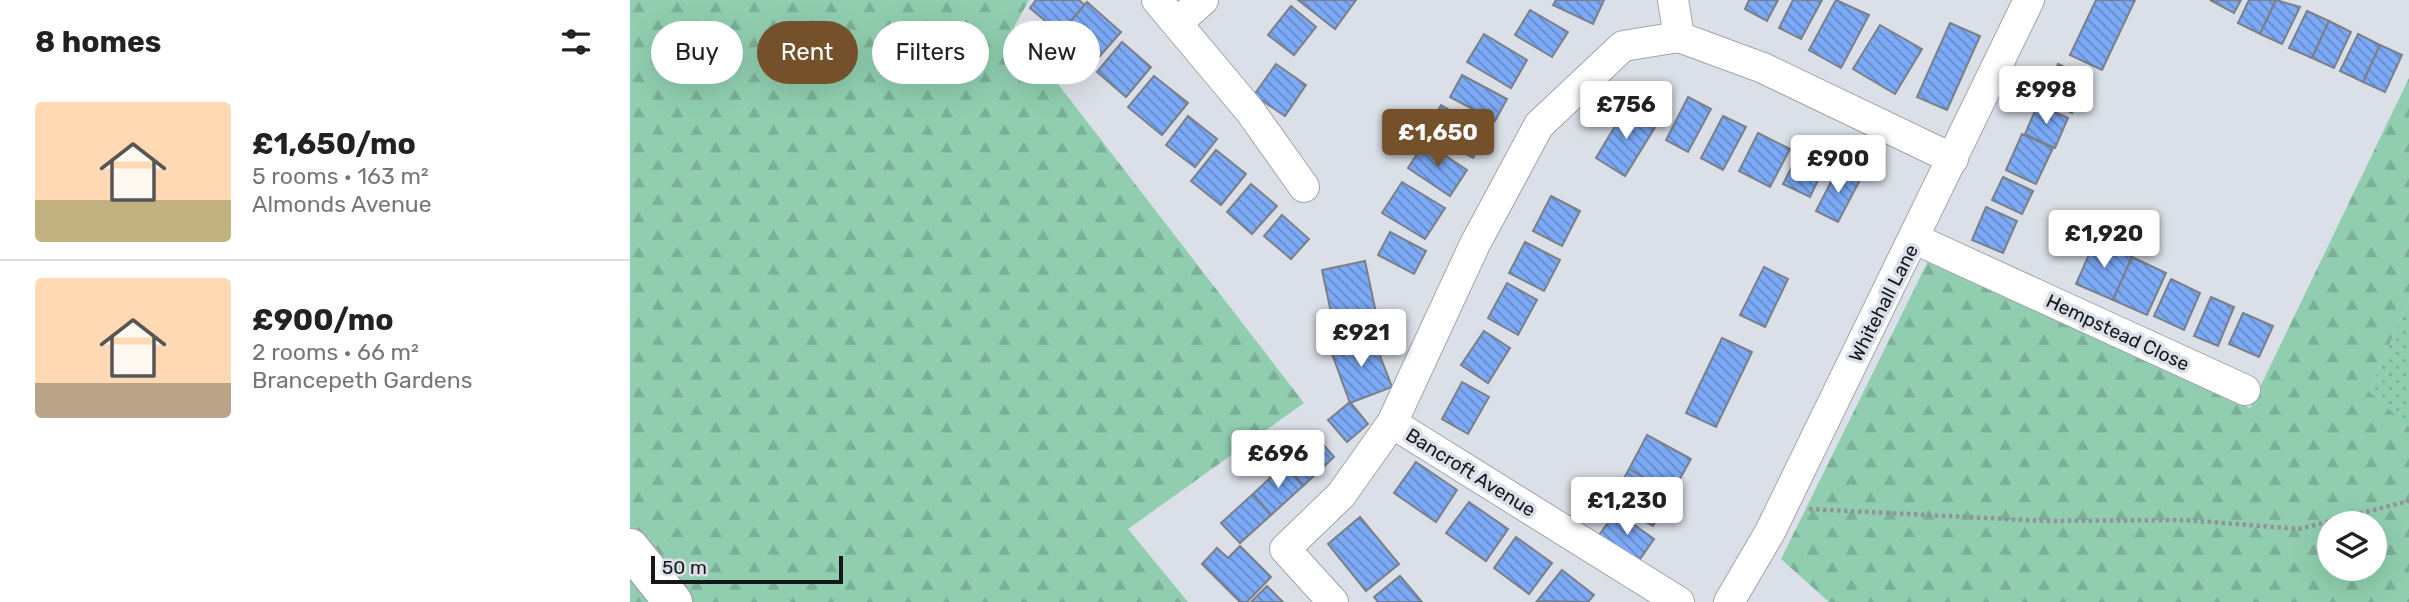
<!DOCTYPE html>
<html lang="en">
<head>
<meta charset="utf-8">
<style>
  :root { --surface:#fff; --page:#f2f2f2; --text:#222; --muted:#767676; --line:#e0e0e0; --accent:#74512a }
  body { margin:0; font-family:Rubik,sans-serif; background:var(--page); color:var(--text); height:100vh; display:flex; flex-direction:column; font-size:26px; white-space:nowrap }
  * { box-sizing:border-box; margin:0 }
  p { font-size:23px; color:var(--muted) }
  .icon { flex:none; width:38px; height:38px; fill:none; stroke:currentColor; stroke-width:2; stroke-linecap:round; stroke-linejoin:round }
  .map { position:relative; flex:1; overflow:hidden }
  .panel { display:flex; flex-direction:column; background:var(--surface); width:630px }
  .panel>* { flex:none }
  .banner { position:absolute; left:21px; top:21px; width:665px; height:63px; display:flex; gap:14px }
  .buttons { position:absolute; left:1687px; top:511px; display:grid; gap:14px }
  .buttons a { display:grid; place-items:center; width:70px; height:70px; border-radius:50%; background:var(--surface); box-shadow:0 7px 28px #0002; font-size:35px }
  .scale { position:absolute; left:21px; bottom:18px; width:192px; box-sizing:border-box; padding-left:7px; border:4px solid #15171a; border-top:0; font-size:19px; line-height:24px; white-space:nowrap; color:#15171a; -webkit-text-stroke:5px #dbe0e8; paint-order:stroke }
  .price { position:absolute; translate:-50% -60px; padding:0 16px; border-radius:7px; background:#fff; color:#222; font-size:23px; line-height:46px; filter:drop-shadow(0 2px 4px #0008) }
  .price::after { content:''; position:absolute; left:50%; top:42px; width:21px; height:16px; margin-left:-10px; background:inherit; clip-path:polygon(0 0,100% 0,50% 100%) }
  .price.active { background:var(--accent); color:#fff }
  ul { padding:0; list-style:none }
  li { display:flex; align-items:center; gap:21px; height:175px; padding:0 35px }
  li+li { border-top:2px solid var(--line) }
  li span { display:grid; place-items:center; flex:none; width:196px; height:140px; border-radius:7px; color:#555 }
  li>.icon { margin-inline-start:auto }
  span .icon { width:84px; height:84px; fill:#fffc; stroke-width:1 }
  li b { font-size:30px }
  h2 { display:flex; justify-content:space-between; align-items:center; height:84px; padding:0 35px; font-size:30px }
  .pill { padding:0 24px; border-radius:32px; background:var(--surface); box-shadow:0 7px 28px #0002; font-size:24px; line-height:63px }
  .pill.active { background:var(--accent); color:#fff }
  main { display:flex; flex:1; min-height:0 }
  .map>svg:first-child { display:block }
</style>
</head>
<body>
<main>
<section class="panel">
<h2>8 homes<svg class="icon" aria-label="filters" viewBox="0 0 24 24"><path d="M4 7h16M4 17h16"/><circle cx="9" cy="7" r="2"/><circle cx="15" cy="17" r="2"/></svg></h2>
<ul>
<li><span style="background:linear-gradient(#ffd9b3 70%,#c2b280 0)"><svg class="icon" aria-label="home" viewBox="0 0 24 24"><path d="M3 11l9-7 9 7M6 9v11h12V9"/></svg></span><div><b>£1,650/mo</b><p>5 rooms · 163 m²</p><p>Almonds Avenue</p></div></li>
<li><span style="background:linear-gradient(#ffd9b3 75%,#b9a48a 0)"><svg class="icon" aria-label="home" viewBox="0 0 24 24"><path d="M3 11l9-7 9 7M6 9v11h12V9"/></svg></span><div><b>£900/mo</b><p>2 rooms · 66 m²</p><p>Brancepeth Gardens</p></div></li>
</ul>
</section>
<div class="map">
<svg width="1779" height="602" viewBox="0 0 1779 602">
  <defs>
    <pattern id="grass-dots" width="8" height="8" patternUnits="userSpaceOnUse" patternTransform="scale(1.75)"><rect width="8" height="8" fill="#90ceaf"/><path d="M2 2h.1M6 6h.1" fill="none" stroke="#7bb096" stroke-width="1.8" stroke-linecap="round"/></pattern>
    <pattern id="forest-firs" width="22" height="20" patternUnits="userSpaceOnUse" patternTransform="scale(1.75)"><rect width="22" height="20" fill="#90ceaf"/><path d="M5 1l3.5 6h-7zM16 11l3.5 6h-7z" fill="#7bb096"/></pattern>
    <pattern id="building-back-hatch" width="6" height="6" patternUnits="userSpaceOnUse" patternTransform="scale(1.75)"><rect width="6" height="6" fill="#7caaf7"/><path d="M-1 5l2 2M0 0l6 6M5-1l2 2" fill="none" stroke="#6489c7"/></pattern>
  </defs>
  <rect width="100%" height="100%" fill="#dbe0e8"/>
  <polygon fill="url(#grass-dots)" points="1779,299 1779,431 1739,392"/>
  <g fill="url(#forest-firs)" fill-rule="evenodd">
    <polygon points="0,0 399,0 384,27 674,403 498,529 558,602 0,602"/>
    <path d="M 1779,78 L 1779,299 L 1739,392 L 1779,427 L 1779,602 L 1199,602 L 1151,559 L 1301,255 L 1620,408 ZM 1699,523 L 1745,523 L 1745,569 L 1699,569 Z"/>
  </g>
  <g fill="url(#building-back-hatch)" stroke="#7b7f86" stroke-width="2">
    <polygon points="406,0 449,0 455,5 430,33 400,8"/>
    <polygon points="668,0 726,0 705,29"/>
    <polygon points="926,0 974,0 963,24 923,5"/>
    <polygon points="1119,0 1148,0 1137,21 1115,9"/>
    <polygon points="1163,0 1192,0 1171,39 1149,28"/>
    <polygon points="1206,0 1239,15 1211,68 1179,50"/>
    <polygon points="1466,0 1505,0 1472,70 1440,55"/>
    <polygon points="1580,0 1611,0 1604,13"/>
    <polygon points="1619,0 1646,0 1630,34 1608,23"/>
    <polygon points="1646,0 1670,7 1652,44 1630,34"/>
    <polygon points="457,2 491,32 469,57 435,28"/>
    <polygon points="661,6 686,27 664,55 638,35"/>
    <polygon points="900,10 938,32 922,57 885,35"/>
    <polygon points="1677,11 1699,21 1682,58 1659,48"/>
    <polygon points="1699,21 1721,32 1704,68 1682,58"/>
    <polygon points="1320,23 1350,36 1317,110 1287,97"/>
    <polygon points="1250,25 1292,49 1265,94 1223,69"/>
    <polygon points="854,34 897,60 881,88 837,62"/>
    <polygon points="1728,34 1750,45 1733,82 1710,71"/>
    <polygon points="492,42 521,67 496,97 467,72"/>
    <polygon points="1750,45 1772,55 1755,92 1733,82"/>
    <polygon points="646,64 676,85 655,116 624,95"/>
    <polygon points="1428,64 1459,78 1451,95 1420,82"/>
    <polygon points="832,75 877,99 865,121 820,97"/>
    <polygon points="524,76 558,103 532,135 498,107"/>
    <polygon points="1420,82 1451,95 1442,113 1412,99"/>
    <polygon points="1058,97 1081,109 1058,152 1036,140"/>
    <polygon points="1408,104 1438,118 1425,148 1395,134"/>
    <polygon points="811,105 858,132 843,158 796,131"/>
    <polygon points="997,106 1027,124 995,176 966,158"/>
    <polygon points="558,116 587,139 565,167 536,145"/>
    <polygon points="1093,116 1116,127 1093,170 1071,158"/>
    <polygon points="1128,133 1160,149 1140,187 1109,171"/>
    <polygon points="1392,134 1423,148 1406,184 1376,170"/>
    <polygon points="795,142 837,170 820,196 778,168"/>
    <polygon points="586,150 616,174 591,205 561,181"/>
    <polygon points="1170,151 1196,164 1180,197 1153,184"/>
    <polygon points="1208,168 1230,180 1208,222 1186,211"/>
    <polygon points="1373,177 1403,191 1392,214 1362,200"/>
    <polygon points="772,182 815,208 795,239 752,213"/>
    <polygon points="621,184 647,206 622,234 597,212"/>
    <polygon points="921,196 950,211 932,246 903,231"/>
    <polygon points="1356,207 1387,221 1373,253 1342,240"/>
    <polygon points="652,215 679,239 661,259 634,236"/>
    <polygon points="760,232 796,251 784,274 748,255"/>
    <polygon points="1465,241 1502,257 1483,300 1446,284"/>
    <polygon points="895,242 930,260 914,291 879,273"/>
    <polygon points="1502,257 1536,273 1517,315 1483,300"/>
    <polygon points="735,261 749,327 706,336 692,270"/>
    <polygon points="1134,267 1158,279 1135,327 1110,315"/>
    <polygon points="1541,279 1570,293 1554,330 1524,316"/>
    <polygon points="877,283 907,300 888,335 858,318"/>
    <polygon points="1581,297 1604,307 1588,346 1564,336"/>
    <polygon points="1613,313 1643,326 1629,357 1599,344"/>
    <polygon points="854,331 880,348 858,383 831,365"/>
    <polygon points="742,335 762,387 720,403 701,351"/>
    <polygon points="1092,338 1122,352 1086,427 1056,413"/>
    <polygon points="832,382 859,397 838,434 812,419"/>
    <polygon points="720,402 738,424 717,442 698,420"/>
    <polygon points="1017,435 1061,459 1042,493 999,469"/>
    <polygon points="686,436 704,457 673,486 654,465"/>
    <polygon points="786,462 827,490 806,522 764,493"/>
    <polygon points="654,465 673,486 641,515 623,494"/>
    <polygon points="999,469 1042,493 1023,526 980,503"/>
    <polygon points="623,494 641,515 610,543 591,523"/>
    <polygon points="839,502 878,529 856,561 816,533"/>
    <polygon points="986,512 1024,539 1008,562 969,535"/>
    <polygon points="730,517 769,564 736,591 698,544"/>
    <polygon points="886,537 922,563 899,594 864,568"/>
    <polygon points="610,546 641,577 617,602 610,602 572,564 587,548 598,558"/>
    <polygon points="932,570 964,595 958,602 907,601"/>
    <polygon points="770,576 792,602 748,602 744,597"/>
    <polygon points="637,586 653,602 621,602"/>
  </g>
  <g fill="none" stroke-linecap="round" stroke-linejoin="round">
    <defs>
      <g id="street">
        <polyline points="527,0 620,111 674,187"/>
        <polyline points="1043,0 1049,37 1133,68 1323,159"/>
        <polyline points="547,23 573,0"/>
        <polyline points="1285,239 1615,390"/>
        <polyline points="762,423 845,244 909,125 993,46 1049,37"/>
        <polyline points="703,602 655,549 711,495 762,423 1049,602"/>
        <polyline points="1099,602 1140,532 1399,0"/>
      </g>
      <polyline id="primary" points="0,548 43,602"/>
    </defs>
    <use href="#street" stroke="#a0a5ac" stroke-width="32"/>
    <use href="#primary" stroke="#a0a5ac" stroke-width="41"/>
    <polyline stroke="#90949a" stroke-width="4.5" stroke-dasharray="3.5 3.5" stroke-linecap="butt" points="1179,509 1415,521 1555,520 1669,529 1779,501"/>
    <use href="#street" stroke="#fff" stroke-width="30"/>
    <use href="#primary" stroke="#fff" stroke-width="38"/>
  </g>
  <g text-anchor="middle" stroke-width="7" stroke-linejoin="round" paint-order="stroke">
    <g font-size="19" fill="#15171a" stroke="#dbe0e8">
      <text transform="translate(1253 303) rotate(-63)" y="7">Whitehall Lane</text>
      <text transform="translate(1488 332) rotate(25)" y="7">Hempstead Close</text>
      <text transform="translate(841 472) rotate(32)" y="7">Bancroft Avenue</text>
    </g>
  </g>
</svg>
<div class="buttons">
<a><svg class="icon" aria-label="layers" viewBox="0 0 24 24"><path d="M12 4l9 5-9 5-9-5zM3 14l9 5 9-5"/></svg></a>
</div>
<div class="scale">50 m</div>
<b class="price" style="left:1416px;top:126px">£998</b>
<b class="price" style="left:996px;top:141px">£756</b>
<b class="price active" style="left:808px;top:169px">£1,650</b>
<b class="price" style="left:1208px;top:195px">£900</b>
<b class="price" style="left:1474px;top:270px">£1,920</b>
<b class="price" style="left:731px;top:369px">£921</b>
<b class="price" style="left:648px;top:490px">£696</b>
<b class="price" style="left:997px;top:537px">£1,230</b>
<div class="banner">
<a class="pill">Buy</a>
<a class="pill active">Rent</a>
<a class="pill">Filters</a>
<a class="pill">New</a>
</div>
</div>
</main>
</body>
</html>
